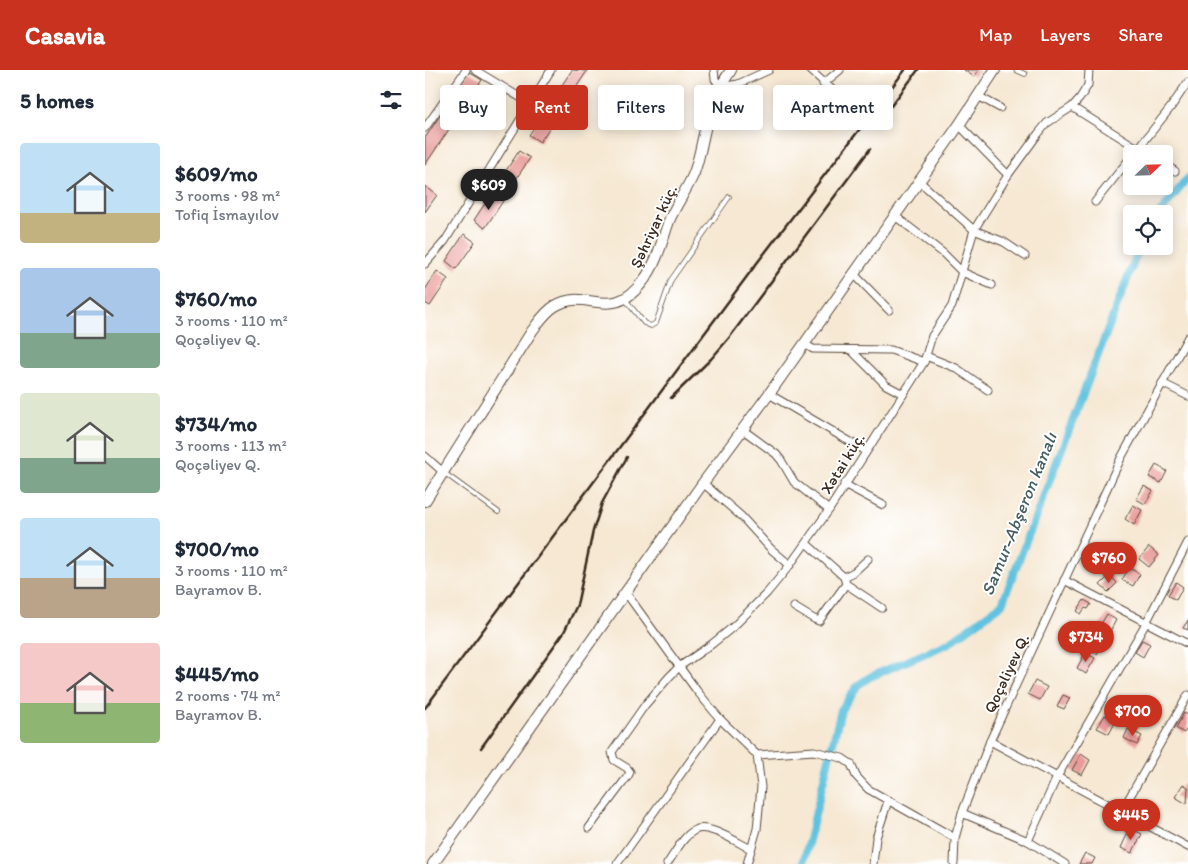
<!DOCTYPE html>
<html lang="en">
<head>
<meta charset="utf-8">
<style>
  :root { --surface:#fff; --page:#f2f2f3; --text:#1f2937; --muted:#747a83; --accent:#c8321e }
  body { margin:0; font-family:Itim,sans-serif; background:var(--page); color:var(--text); height:100vh; display:flex; flex-direction:column; font-size:19px; white-space:nowrap }
  * { box-sizing:border-box; margin:0 }
  p { font-size:16px; color:var(--muted) }
  .icon { flex:none; width:28px; height:28px; fill:none; stroke:currentColor; stroke-width:2; stroke-linecap:round; stroke-linejoin:round }
  .map { position:relative; flex:1; overflow:hidden }
  .sheet { display:flex; flex-direction:column; background:var(--surface); width:425px }
  .sheet>* { flex:none }
  .top-card { position:absolute; left:15px; top:15px; width:475px; height:45px; display:flex; gap:10px }
  .needle { width:32px; rotate:67deg }
  .controls { position:absolute; left:698px; top:75px; display:grid; gap:10px }
  .controls a { display:grid; place-items:center; width:50px; height:50px; border-radius:5px; background:var(--surface); box-shadow:0 2px 12px #0003; font-size:25px }
  .price { position:absolute; translate:-50% -42px; padding:0 11px; border-radius:18px; background:var(--accent); color:#fff; font-size:16px; line-height:32px; filter:drop-shadow(0 1px 2px #0008) }
  .price::after { content:''; position:absolute; left:50%; top:30px; width:15px; height:11px; margin-left:-8px; background:inherit; clip-path:polygon(0 0,100% 0,50% 100%) }
  .price.on { background:#222; color:#fff }
  ul { padding:0; list-style:none }
  li { display:flex; align-items:center; gap:15px; height:125px; padding:0 20px }
  li span { display:grid; place-items:center; flex:none; width:140px; height:100px; border-radius:5px; color:#555 }
  li>.icon { margin-inline-start:auto }
  span .icon { width:60px; height:60px; fill:#fffc; stroke-width:1 }
  li b { font-size:21px }
  h2 { display:flex; justify-content:space-between; align-items:center; height:60px; padding:0 20px; font-size:21px }
  .tag { padding:0 18px; border-radius:5px; background:var(--surface); box-shadow:0 2px 12px #0003; font-size:18px; line-height:45px }
  .tag.on { background:var(--accent); color:#fff }
  header { display:flex; align-items:center; gap:30px; box-sizing:border-box; height:70px; padding:0 25px; background:var(--accent); color:#fff }
  header strong { font-size:24px }
  nav { display:flex; gap:28px; margin-inline-start:auto; font-size:18px }
  main { display:flex; flex:1; min-height:0 }
  .map>svg:first-child { display:block }
</style>
</head>
<body>
<header>
<strong>Casavia</strong>
<nav><a>Map</a><a>Layers</a><a>Share</a></nav>
</header>
<main>
<section class="sheet">
<h2>5 homes<svg class="icon" aria-label="filters" viewBox="0 0 24 24"><path d="M4 7h16M4 17h16"/><circle cx="9" cy="7" r="2"/><circle cx="15" cy="17" r="2"/></svg></h2>
<ul>
<li><span style="background:linear-gradient(#bfe0f5 70%,#c2b280 0)"><svg class="icon" aria-label="home" viewBox="0 0 24 24"><path d="M3 11l9-7 9 7M6 9v11h12V9"/></svg></span><div><b>$609/mo</b><p>3 rooms · 98 m²</p><p>Tofiq İsmayılov</p></div></li>
<li><span style="background:linear-gradient(#a9c7e8 65%,#7fa58c 0)"><svg class="icon" aria-label="home" viewBox="0 0 24 24"><path d="M3 11l9-7 9 7M6 9v11h12V9"/></svg></span><div><b>$760/mo</b><p>3 rooms · 110 m²</p><p>Qoçəliyev Q.</p></div></li>
<li><span style="background:linear-gradient(#dfe7d0 65%,#7fa58c 0)"><svg class="icon" aria-label="home" viewBox="0 0 24 24"><path d="M3 11l9-7 9 7M6 9v11h12V9"/></svg></span><div><b>$734/mo</b><p>3 rooms · 113 m²</p><p>Qoçəliyev Q.</p></div></li>
<li><span style="background:linear-gradient(#bfe0f5 60%,#b9a48a 0)"><svg class="icon" aria-label="home" viewBox="0 0 24 24"><path d="M3 11l9-7 9 7M6 9v11h12V9"/></svg></span><div><b>$700/mo</b><p>3 rooms · 110 m²</p><p>Bayramov B.</p></div></li>
<li><span style="background:linear-gradient(#f6c9c9 60%,#8fb573 0)"><svg class="icon" aria-label="home" viewBox="0 0 24 24"><path d="M3 11l9-7 9 7M6 9v11h12V9"/></svg></span><div><b>$445/mo</b><p>2 rooms · 74 m²</p><p>Bayramov B.</p></div></li>
</ul>
</section>
<div class="map">
<svg width="763" height="794" viewBox="0 0 763 794">
  <rect width="100%" height="100%" fill="#fff"/>
  <filter id="ink" filterUnits="userSpaceOnUse"><feTurbulence type="fractalNoise" baseFrequency=".02" numOctaves="2"/><feDisplacementMap in="SourceGraphic" scale="10" xChannelSelector="R" yChannelSelector="G"/><feConvolveMatrix kernelMatrix="1 2 1 2 8 2 1 2 1" color-interpolation-filters="sRGB"/></filter>
  <filter id="wash" filterUnits="userSpaceOnUse"><feTurbulence type="fractalNoise" baseFrequency=".0096" numOctaves="4" result="noise"/><feDisplacementMap in="SourceGraphic" scale="20" xChannelSelector="R" yChannelSelector="G"/><feGaussianBlur stdDeviation="1.12" result="paint"/><feColorMatrix in="noise" values="0 0 0 0 0 0 0 0 0 0 0 0 0 0 0 0 0 1.4 0 .05"/><feComposite in="paint" operator="in"/></filter>
  <g filter="url(#wash)">
    <rect width="100%" height="100%" fill="#f6e8d3"/>
    <g fill="none" stroke-linecap="round" stroke-linejoin="round">
      <g stroke="#60c2de" stroke-width="8">
        <polyline points="734,144 763,108"/>
        <polyline points="378,794 416,640 433,615 445,607 524,573 577,534 715,176"/>
      </g>
    </g>
    <g id="blocks">
      <g fill="#e99b99">
        <polygon points="147,0 162,1 144,28 133,21"/>
        <polygon points="539,0 554,0 549,7"/>
        <polygon points="44,2 57,10 0,95 0,68"/>
        <polygon points="122,38 133,45 115,72 104,65"/>
        <polygon points="94,81 105,88 87,115 76,108"/>
        <polygon points="0,116 12,125 0,142"/>
        <polygon points="67,123 78,131 60,158 49,150"/>
        <polygon points="39,164 50,172 31,199 21,191"/>
        <polygon points="12,201 23,209 5,236 0,233 0,220"/>
        <polygon points="731,395 742,401 736,413 724,407"/>
        <polygon points="719,416 728,421 720,434 711,429"/>
        <polygon points="708,435 717,440 709,455 700,449"/>
        <polygon points="724,477 734,485 724,497 714,489"/>
        <polygon points="704,498 715,504 708,516 697,510"/>
        <polygon points="685,505 692,513 683,522 675,515"/>
        <polygon points="751,512 758,517 751,530 743,525"/>
        <polygon points="659,530 666,534 663,539 660,538 656,544 652,541"/>
        <polygon points="682,544 691,550 683,565 673,559"/>
        <polygon points="763,550 763,560 758,558"/>
        <polygon points="646,552 658,559 652,568 640,561"/>
        <polygon points="671,564 680,568 672,584 663,579"/>
        <polygon points="717,570 725,574 718,587 710,582"/>
        <polygon points="660,583 670,588 661,604 652,598"/>
        <polygon points="610,611 622,617 615,630 603,624"/>
        <polygon points="638,625 645,628 639,639 632,636"/>
        <polygon points="759,643 763,645 763,657 759,663 751,658"/>
        <polygon points="680,645 691,651 684,664 672,658"/>
        <polygon points="703,659 717,666 712,675 699,668"/>
        <polygon points="656,684 665,690 657,705 647,700"/>
        <polygon points="758,714 763,717 762,734 750,727"/>
        <polygon points="705,758 717,764 707,783 696,778"/>
        <polygon points="660,783 670,788 667,794 654,794"/>
      </g>
    </g>
  </g>
  <g filter="url(#ink)">
    <use href="#blocks" fill-opacity="0" stroke="#574639" stroke-width="1"/>
    <g fill="none" stroke-linecap="round" stroke-linejoin="round">
      <defs>
        <g id="lane">
          <polyline points="591,0 600,4"/>
          <polyline points="200,229 219,253 226,256 231,253 246,210 304,127"/>
          <polyline points="18,402 73,442"/>
        </g>
        <g id="street">
          <polyline points="50,0 106,34"/>
          <polyline points="289,0 290,9 295,17 313,14 344,0"/>
          <polyline points="385,0 419,30"/>
          <polyline points="398,14 415,0"/>
          <polyline points="553,26 575,38"/>
          <polyline points="647,37 722,84"/>
          <polyline points="534,55 583,105"/>
          <polyline points="0,58 41,0"/>
          <polyline points="709,84 746,37 763,12"/>
          <polyline points="739,94 750,101"/>
          <polyline points="494,111 549,160 579,172 600,186"/>
          <polyline points="670,132 706,87"/>
          <polyline points="470,146 518,183 537,202 567,215"/>
          <polyline points="0,194 20,171 126,0"/>
          <polyline points="428,203 464,240"/>
          <polyline points="379,274 388,279 466,280 499,292"/>
          <polyline points="426,280 461,315 478,324"/>
          <polyline points="501,286 531,298 563,320"/>
          <polyline points="737,313 763,326"/>
          <polyline points="344,324 441,381"/>
          <polyline points="318,360 351,384 356,390 369,412 404,440"/>
          <polyline points="0,386 18,402"/>
          <polyline points="278,413 317,447 346,479 365,495"/>
          <polyline points="419,414 458,435"/>
          <polyline points="419,507 429,502 443,489"/>
          <polyline points="639,510 763,574"/>
          <polyline points="421,514 457,538"/>
          <polyline points="201,523 272,621 295,649 332,685 389,681 417,688 426,694 431,706 443,719 530,768"/>
          <polyline points="369,537 389,549 394,551 421,514 419,507 381,473"/>
          <polyline points="565,671 763,777"/>
          <polyline points="696,742 763,625"/>
          <polyline points="537,743 603,771 640,794"/>
          <polyline points="164,758 203,706 205,702 202,698 189,690 187,682 220,635 244,607 254,597 287,574 309,556 342,523 365,495 404,440 499,292 507,266 527,236 549,160 583,105 613,64 622,53 647,37 655,28 663,15 664,0"/>
          <polyline points="603,771 632,707 721,553 763,472"/>
          <polyline points="192,794 295,649"/>
          <path d="M 242,794 C 250,783 258,766 270,760 C 283,753 313,773 326,779"/>
          <polyline points="322,794 332,759 336,717 332,685"/>
          <polyline points="448,794 451,768 463,731"/>
          <polyline points="529,794 530,768 537,743 565,671 696,388 763,267"/>
        </g>
        <g id="secondary">
          <path d="M 0,431 L 107,261 C 113,253 120,242 130,236 C 162,216 186,255 219,210 C 232,193 237,171 244,151 C 251,134 262,120 269,103 C 277,81 279,56 287,33 C 292,21 299,11 306,0"/>
          <polyline points="8,794 278,413 344,324 534,55 570,0"/>
        </g>
      </defs>
      <use href="#lane" stroke="#574639" stroke-width="5.5"/>
      <use href="#street" stroke="#574639" stroke-width="9"/>
      <use href="#secondary" stroke="#574639" stroke-width="12"/>
      <use href="#lane" stroke="#fff" stroke-width="4"/>
      <use href="#street" stroke="#fff" stroke-width="7"/>
      <use href="#secondary" stroke="#fff" stroke-width="10"/>
      <g stroke="#3b2a1e" stroke-width="2.5">
        <polyline points="466,36 493,0"/>
        <polyline points="246,328 286,289 304,268 445,79"/>
        <polyline points="0,638 332,193 480,0"/>
        <polyline points="56,678 139,562 152,535 168,461 177,433 202,387"/>
      </g>
    </g>
  </g>
  <g text-anchor="middle" stroke-width="4" stroke-linejoin="round" paint-order="stroke">
    <g font-size="16" fill="#3b2a1e" stroke="#fff">
      <text transform="translate(228 156) rotate(-65)" y="6">Şəhriyar küç.</text>
      <text transform="translate(417 393) rotate(-58)" y="6">Xətai küç.</text>
      <text transform="translate(581 603) rotate(-65)" y="6">Qoçəliyev Q.</text>
    </g>
    <g font-size="18" font-style="italic" fill="#485f61" stroke="#fff">
      <text transform="translate(594 444) rotate(-68)" y="6">Samur-Abşeron kanalı</text>
    </g>
  </g>
</svg>
<div class="controls">
<a><svg class="needle" viewBox="-14 -14 28 28"><path d="M0-13l5 13h-10z" fill="#e53935"/><path d="M0 13l5-13h-10z" fill="#747a83"/></svg></a>
<a><svg class="icon" aria-label="locate" viewBox="0 0 24 24"><circle cx="12" cy="12" r="6"/><path d="M12 2v4M12 18v4M2 12h4M18 12h4"/></svg></a>
</div>
<b class="price on" style="left:64px;top:141px">$609</b>
<b class="price" style="left:684px;top:514px">$760</b>
<b class="price" style="left:661px;top:593px">$734</b>
<b class="price" style="left:708px;top:667px">$700</b>
<b class="price" style="left:706px;top:771px">$445</b>
<div class="top-card">
<a class="tag">Buy</a>
<a class="tag on">Rent</a>
<a class="tag">Filters</a>
<a class="tag">New</a>
<a class="tag">Apartment</a>
</div>
</div>
</main>
</body>
</html>
